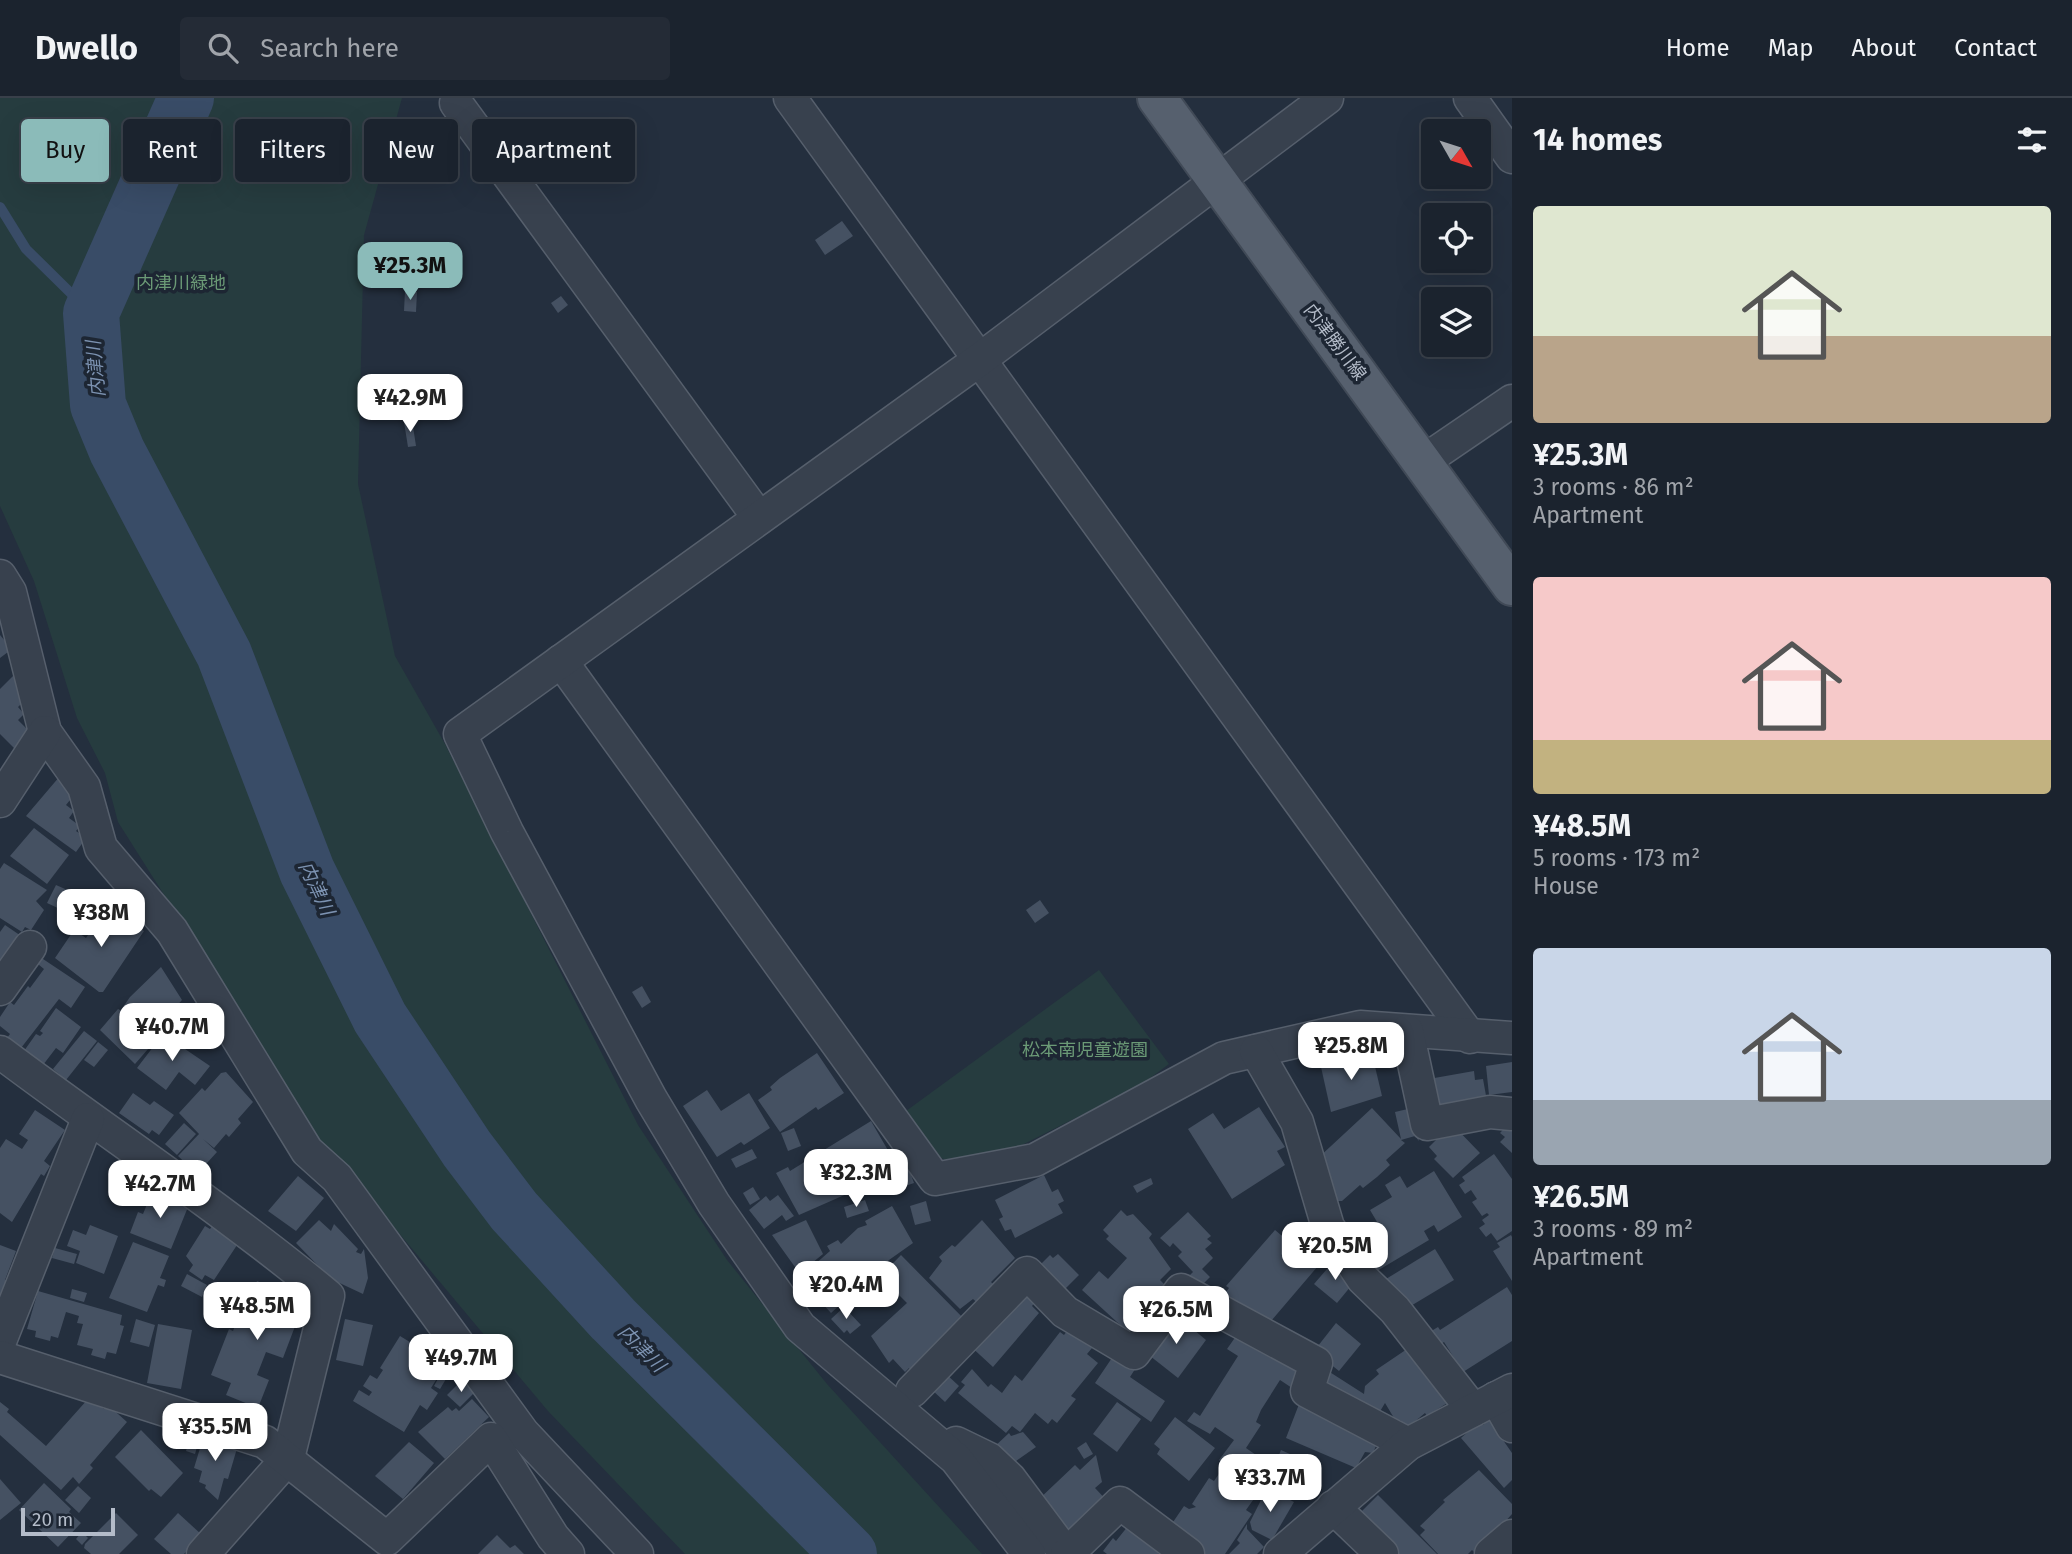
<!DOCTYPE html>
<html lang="en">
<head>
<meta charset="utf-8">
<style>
  :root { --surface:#1b232e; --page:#242b36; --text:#f1f3f6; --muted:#a0a4aa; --line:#39404a; --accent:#8bbbb9 }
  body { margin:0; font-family:"Fira Sans","Noto Sans JP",sans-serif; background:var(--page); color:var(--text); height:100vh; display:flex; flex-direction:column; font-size:26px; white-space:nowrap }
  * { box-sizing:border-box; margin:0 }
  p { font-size:23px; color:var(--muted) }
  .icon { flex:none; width:38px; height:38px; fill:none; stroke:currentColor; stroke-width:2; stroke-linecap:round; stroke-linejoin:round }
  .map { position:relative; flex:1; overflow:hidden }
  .side { display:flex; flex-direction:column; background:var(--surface); width:560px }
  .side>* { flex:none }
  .top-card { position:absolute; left:21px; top:21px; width:665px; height:63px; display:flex; gap:14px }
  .needle { width:46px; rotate:129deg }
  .fabs { position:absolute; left:1421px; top:21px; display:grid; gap:14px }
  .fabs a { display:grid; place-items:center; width:70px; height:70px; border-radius:7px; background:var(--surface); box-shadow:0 7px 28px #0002,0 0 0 2px var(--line); font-size:35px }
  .scale { position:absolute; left:21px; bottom:18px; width:94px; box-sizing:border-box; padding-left:7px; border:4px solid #b4bcc9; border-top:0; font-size:19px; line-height:24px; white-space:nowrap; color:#b4bcc9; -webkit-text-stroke:5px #1d2633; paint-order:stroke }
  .price { position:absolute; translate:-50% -60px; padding:0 16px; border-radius:14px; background:#fff; color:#222; font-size:23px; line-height:46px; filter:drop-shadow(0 2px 4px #0008) }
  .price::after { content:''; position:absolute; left:50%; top:42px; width:21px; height:16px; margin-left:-10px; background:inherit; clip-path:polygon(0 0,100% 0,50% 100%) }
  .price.selected { background:var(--accent); color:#111 }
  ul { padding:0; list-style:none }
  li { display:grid; align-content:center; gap:14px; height:371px; padding:0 21px }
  li span { display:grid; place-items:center; height:217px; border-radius:7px; color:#555 }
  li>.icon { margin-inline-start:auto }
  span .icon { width:126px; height:126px; fill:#fffc; stroke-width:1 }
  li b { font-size:30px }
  h2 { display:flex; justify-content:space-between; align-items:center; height:84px; padding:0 21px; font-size:30px }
  .pill { padding:0 24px; border-radius:7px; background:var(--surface); box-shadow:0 7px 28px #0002,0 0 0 2px var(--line); font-size:24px; line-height:63px }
  .pill.selected { background:var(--accent); color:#111 }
  header { display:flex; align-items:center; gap:42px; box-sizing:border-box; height:98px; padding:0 35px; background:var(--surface); border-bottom:2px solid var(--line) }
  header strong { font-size:33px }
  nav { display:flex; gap:38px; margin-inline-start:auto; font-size:24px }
  .search { width:490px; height:63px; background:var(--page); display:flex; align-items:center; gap:18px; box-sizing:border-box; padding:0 24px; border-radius:7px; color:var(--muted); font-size:26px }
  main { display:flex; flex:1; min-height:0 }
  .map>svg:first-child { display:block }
</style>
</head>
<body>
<header>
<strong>Dwello</strong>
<div class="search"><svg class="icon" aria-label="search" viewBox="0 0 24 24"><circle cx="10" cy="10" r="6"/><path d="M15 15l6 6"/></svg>Search here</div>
<nav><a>Home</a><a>Map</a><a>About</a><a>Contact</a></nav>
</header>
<main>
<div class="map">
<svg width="1512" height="1456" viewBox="0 0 1512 1456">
  <rect width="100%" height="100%" fill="#242f3e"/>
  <g fill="#263c3f">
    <polygon points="0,0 402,0 364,137 358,386 395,558 445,646 638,1027 727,1162 827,1286 982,1456 685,1456 548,1313 331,1054 311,1048 180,822 118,724 105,675 77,620 34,483 0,408"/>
    <polygon points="1099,872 1169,966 1141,987 1020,1048 946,1062 939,1059 906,1013"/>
  </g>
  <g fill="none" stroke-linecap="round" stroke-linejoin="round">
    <polyline stroke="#394c67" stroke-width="10" points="0,109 26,151 91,215"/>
    <polyline stroke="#394c67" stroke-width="56" points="186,0 91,215 98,307 117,353 224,556 307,773 380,920 467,1051 514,1113 613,1221 849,1456"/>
  </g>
  <g fill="#455162">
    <polygon points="842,123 853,138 825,157 815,142"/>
    <polygon points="405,193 417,194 416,214 404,213"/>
    <polygon points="561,198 568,207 558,215 551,205"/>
    <polygon points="426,294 432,303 412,315 407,306"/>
    <polygon points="412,322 416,348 408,349 404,324"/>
    <polygon points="0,537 12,551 0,560"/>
    <polygon points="16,575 25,602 18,609 24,616 18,622 30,634 18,646 21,648 16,652 0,636 0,591"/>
    <polygon points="60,678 71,687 67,692 71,696 70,702 66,707 74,713 69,720 80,728 76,733 86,740 76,754 26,718"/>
    <polygon points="34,730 69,757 47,786 10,758"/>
    <polygon points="4,765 47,792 36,803 44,812 31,832 25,829 22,834 0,820 0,771"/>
    <polygon points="56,787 72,794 62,812 47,805"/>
    <polygon points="1040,802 1049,815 1035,825 1026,812"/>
    <polygon points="122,804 128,814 123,818 117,807"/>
    <polygon points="108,808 144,833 103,894 99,894 55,860 74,832 86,840"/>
    <polygon points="5,827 27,842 0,869 0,834"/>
    <polygon points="37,857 85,889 71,910 59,901 21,950 7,940 10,936 0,928 0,919 10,904 14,907 28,888 30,890 44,871 33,862"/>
    <polygon points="161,869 182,902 150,938 155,943 135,966 100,932 118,911 124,914 121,912 130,899"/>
    <polygon points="642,888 651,904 642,910 632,894"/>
    <polygon points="56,910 81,929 63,955 56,950 43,967 24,953 36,936 40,938 43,935 40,933"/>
    <polygon points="84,933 97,943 66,982 53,971"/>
    <polygon points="163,936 210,968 195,987 179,974 166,992 137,970"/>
    <polygon points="98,944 108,952 94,969 84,962"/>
    <polygon points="817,955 844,995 818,1012 816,1009 780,1034 758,1002 772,992 770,989 780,980"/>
    <polygon points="1372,956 1382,998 1331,1014 1321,969"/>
    <polygon points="1512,964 1512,994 1489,997 1486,968"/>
    <polygon points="1474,973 1475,982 1483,981 1487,1003 1429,1018 1423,982"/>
    <polygon points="226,974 253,1004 238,1021 241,1025 229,1039 226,1036 214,1050 203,1041 217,1054 197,1076 178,1058 199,1036 179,1015 202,990 205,993 221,975"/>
    <polygon points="707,992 721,1013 749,995 770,1030 744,1047 741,1044 717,1059 683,1008"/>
    <polygon points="133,995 150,1007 154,1003 174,1017 159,1037 152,1032 149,1036 119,1015"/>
    <polygon points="1259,1009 1285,1049 1277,1053 1285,1067 1232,1101 1188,1031 1213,1015 1224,1031"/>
    <polygon points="1372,1010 1401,1041 1395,1014 1412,1010 1419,1043 1415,1038 1401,1042 1405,1045 1386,1062 1390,1067 1377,1079 1363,1090 1360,1087 1342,1103 1333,1103 1317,1061"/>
    <polygon points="35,1012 65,1032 44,1063 50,1068 44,1078 41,1076 12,1124 0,1115 0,1050 6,1041 22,1051 28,1042 19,1036"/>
    <polygon points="1512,1022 1512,1055 1500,1044 1505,1039 1500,1035"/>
    <polygon points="871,1023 893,1061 845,1088 849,1095 799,1117 776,1075 788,1069 790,1073"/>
    <polygon points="184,1025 196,1036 177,1057 165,1046"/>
    <polygon points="1452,1026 1480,1055 1453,1080 1434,1061 1437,1058 1429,1049"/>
    <polygon points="794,1030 801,1048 788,1053 781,1035"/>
    <polygon points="752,1051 757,1060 736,1070 731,1061"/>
    <polygon points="1494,1056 1512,1081 1512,1133 1497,1143 1491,1135 1486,1139 1479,1130 1485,1126 1482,1122 1489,1117 1487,1115 1482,1118 1472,1104 1477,1101 1471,1092 1465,1096 1459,1087 1465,1083 1462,1079"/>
    <polygon points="908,1069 914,1085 886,1095 881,1078"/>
    <polygon points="130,1072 153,1085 145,1105 130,1099 127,1106 119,1103"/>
    <polygon points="1434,1073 1462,1119 1438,1134 1434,1127 1424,1133 1429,1142 1377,1173 1352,1140 1374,1128 1379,1136 1383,1134 1370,1112 1392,1099 1385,1087 1400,1078 1407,1090"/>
    <polygon points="1044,1077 1052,1094 1058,1091 1064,1103 1058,1106 1063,1115 1015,1140 1011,1131 1005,1133 999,1121 1003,1119 995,1102"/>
    <polygon points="298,1078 324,1100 296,1133 268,1113"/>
    <polygon points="1151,1080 1153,1086 1137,1095 1133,1088"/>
    <polygon points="753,1089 760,1101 750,1107 743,1095"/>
    <polygon points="156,1092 188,1109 171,1151 130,1135 138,1114 143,1116 152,1094"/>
    <polygon points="778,1097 794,1118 786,1123 782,1117 764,1131 749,1112 766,1098 770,1103"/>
    <polygon points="865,1102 869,1113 847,1120 844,1109"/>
    <polygon points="926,1103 931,1123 915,1127 910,1108"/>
    <polygon points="892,1108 913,1145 889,1162 831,1215 813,1195 823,1185 813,1173 804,1179 800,1176 772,1137 806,1122 823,1156 812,1165 814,1167 830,1153 827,1148 838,1142 841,1146 858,1130 867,1127 865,1123"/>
    <polygon points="1121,1112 1127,1118 1133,1116 1152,1136 1149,1140 1171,1171 1160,1182 1167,1189 1129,1235 1082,1192 1099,1173 1108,1181 1127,1160 1106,1141 1109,1138 1103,1132"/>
    <polygon points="1188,1114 1211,1138 1207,1141 1212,1145 1205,1151 1213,1160 1202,1171 1210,1179 1200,1189 1189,1178 1193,1174 1178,1158 1182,1154 1173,1145 1170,1149 1160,1140"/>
    <polygon points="319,1122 331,1133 334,1126 358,1151 356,1154 361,1156 364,1151 368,1180 363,1196 331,1181 296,1145"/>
    <polygon points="982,1122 1015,1160 991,1184 998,1191 981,1208 973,1201 960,1211 929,1180 942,1163 939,1159 952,1147 955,1149"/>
    <polygon points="90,1127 118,1138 104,1176 76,1165 80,1153 67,1148 73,1132 86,1137"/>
    <polygon points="213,1127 239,1144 214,1182 205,1177 202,1182 189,1173 193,1167 186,1158 205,1128 210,1131"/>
    <polygon points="1275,1132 1318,1168 1266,1229 1222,1199 1229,1190 1226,1188"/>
    <polygon points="1511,1137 1512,1139 1512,1183 1493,1153 1500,1149 1497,1145"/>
    <polygon points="133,1144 169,1158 160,1180 166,1182 164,1189 158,1187 147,1214 109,1200"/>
    <polygon points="0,1147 16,1153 5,1182 9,1184 0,1208"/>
    <polygon points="55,1150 77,1156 74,1166 52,1160"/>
    <polygon points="1435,1151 1454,1182 1404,1212 1386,1181"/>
    <polygon points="1058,1156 1079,1177 1058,1198 1034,1173 1050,1157 1053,1160"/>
    <polygon points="901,1157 968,1225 944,1248 939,1243 936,1245 939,1248 912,1274 909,1270 905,1274 893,1261 889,1265 871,1238 907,1205 894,1192 880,1206 869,1190"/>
    <polygon points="1333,1164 1356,1182 1337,1205 1314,1186"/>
    <polygon points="187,1176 207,1187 202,1199 181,1188"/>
    <polygon points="257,1183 305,1202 283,1260 266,1254 257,1277 269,1282 258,1310 226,1297 231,1285 211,1277 229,1231 233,1233 238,1220 242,1221"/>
    <polygon points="1018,1189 1035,1204 1032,1208 1039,1215 993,1269 967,1245"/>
    <polygon points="1507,1189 1512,1197 1512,1243 1463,1274 1444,1244 1436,1249 1428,1235 1438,1229 1440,1232"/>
    <polygon points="72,1191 87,1195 84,1204 70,1200"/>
    <polygon points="38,1193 122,1217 120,1227 124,1228 116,1256 107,1254 105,1261 91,1257 93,1251 77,1247 83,1226 77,1225 79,1218 66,1214 58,1240 51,1238 50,1243 35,1239 36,1233 27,1231"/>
    <polygon points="844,1209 861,1227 850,1236 847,1232 844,1235 831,1221"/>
    <polygon points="1175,1216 1206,1242 1178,1280 1145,1254"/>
    <polygon points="136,1221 155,1227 149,1249 130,1244"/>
    <polygon points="345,1221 373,1227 363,1268 336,1262"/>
    <polygon points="1336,1225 1361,1246 1339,1273 1314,1253"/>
    <polygon points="158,1226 192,1232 181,1291 147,1285"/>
    <polygon points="1241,1231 1307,1265 1292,1290 1280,1282 1261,1312 1256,1324 1261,1327 1246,1350 1266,1364 1254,1382 1263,1388 1246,1412 1252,1416 1225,1456 1205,1456 1173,1434 1171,1427 1184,1408 1189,1411 1196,1409 1192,1406 1209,1380 1214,1383 1225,1367 1219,1362 1234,1342 1215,1329 1210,1336 1187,1323 1194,1314 1200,1318 1238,1258 1227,1251"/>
    <polygon points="1067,1233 1092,1250 1087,1256 1098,1265 1071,1298 1076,1301 1057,1325 1052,1321 1048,1326 1035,1315 1020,1334 1012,1328 1006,1335 958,1295 965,1287 961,1284 972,1271 988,1289 991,1286 1002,1295 1015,1277 1022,1283 1060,1234 1064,1237"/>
    <polygon points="400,1238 446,1266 431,1290 438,1295 427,1312 420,1307 404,1334 353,1303 359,1292 369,1298 372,1294 363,1288 370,1277 377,1281 383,1272 380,1270"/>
    <polygon points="1410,1249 1455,1300 1427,1318 1425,1315 1407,1330 1400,1322 1397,1325 1385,1305 1376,1320 1314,1289 1325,1271 1364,1296 1365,1288 1379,1276 1376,1272"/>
    <polygon points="1118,1251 1139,1265 1130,1279 1165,1303 1151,1324 1095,1285"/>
    <polygon points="945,1275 959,1288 945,1304 931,1291"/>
    <polygon points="440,1277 446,1281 440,1291 434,1288"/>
    <polygon points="462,1282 474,1295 460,1309 447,1297"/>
    <polygon points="88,1301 104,1311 108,1307 127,1324 90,1367 93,1370 79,1386 73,1379 61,1392 0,1337 0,1304 9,1311 7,1314 46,1348"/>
    <polygon points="472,1301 489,1319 445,1361 418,1334 448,1309 452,1313 456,1310 459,1313"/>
    <polygon points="1301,1301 1382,1333 1373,1355 1365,1354 1356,1370 1286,1340"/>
    <polygon points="1117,1304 1141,1321 1117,1354 1093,1336"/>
    <polygon points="1175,1319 1215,1350 1189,1383 1157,1356 1160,1351 1154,1346"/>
    <polygon points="1489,1322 1512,1355 1512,1382 1504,1390 1461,1340 1479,1324 1483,1327"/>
    <polygon points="193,1329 202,1332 195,1356 186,1353"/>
    <polygon points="141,1332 183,1375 161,1399 151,1391 149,1393 115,1359"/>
    <polygon points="1023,1334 1036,1349 1009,1368 993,1350 1009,1335 1011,1338"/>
    <polygon points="204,1337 238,1347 228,1381 224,1380 218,1402 205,1390 206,1387 199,1384 202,1373 194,1370"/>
    <polygon points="409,1344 434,1365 403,1401 375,1378"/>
    <polygon points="1086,1344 1093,1356 1084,1361 1077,1350"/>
    <polygon points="1281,1352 1310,1365 1302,1386 1272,1374"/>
    <polygon points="1096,1357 1102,1384 1095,1390 1110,1406 1074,1443 1037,1403 1075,1367 1080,1372"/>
    <polygon points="1479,1372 1512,1406 1512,1416 1476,1456 1472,1452 1468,1456 1438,1456 1420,1437 1425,1432 1420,1428 1445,1404 1443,1402"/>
    <polygon points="0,1381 21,1405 0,1422"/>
    <polygon points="44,1385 71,1411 69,1414 81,1425 58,1449 19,1412"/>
    <polygon points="78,1388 91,1400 79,1415 65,1402"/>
    <polygon points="1267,1390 1294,1404 1272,1442 1252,1432 1250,1424"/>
    <polygon points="1378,1397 1437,1456 1394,1456 1356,1419"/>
    <polygon points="116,1415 138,1437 119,1456 91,1456 84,1450 85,1446"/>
    <polygon points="178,1415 202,1437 184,1456 171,1456 154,1441"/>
    <polygon points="1247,1426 1247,1431 1264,1449 1257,1456 1229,1456 1240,1445 1237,1442"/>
    <polygon points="1128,1428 1160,1453 1158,1456 1107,1456 1103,1453 1113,1440 1116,1443"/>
    <polygon points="82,1434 88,1440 82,1447 76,1441"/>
    <polygon points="497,1437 510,1450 515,1447 524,1456 478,1456"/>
  </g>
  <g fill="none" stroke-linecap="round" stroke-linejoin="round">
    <defs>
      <g id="minor">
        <polyline points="790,0 1470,939"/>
        <polyline points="1470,0 1512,59"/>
        <polyline points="456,5 759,420"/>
        <polyline points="1424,363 1512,303"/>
        <polyline points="0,478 10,494 45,634 84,689 101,750 172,833 307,1053 337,1080 523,1335 637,1456"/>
        <polyline points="561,563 935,1081 1035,1062 1224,960 1360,929 1512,940"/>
        <polyline points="0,703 45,634"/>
        <polyline points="0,891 30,849"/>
        <polyline points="1407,933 1427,1026 1490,1014 1512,1016"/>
        <polyline points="1256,953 1297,1024 1328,1129 1363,1181 1395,1212 1473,1312"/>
        <path d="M 0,954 C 109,1036 223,1111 328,1198 L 288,1360 L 203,1456"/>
        <polyline points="0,1243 88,1021"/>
        <polyline points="0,1259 265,1344 387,1441 491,1341 553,1439 568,1456"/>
        <polyline points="912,1293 1027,1175 1065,1214 1134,1255 1181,1192 1316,1265 1307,1293 1408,1346"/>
        <polyline points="1496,1300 1512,1328"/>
        <polyline points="956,1345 989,1361 1010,1381 1066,1456"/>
        <polyline points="1333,1409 1382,1456"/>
        <polyline points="1029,1456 956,1361 800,1229 714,1106 651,1001 507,734 460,636 979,262 1327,0"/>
        <polyline points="1067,1456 1120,1405 1188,1456"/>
        <polyline points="1280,1456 1408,1346 1512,1292"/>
        <polyline points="1491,1456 1512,1438"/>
      </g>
      <polyline id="major" points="1157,0 1512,488"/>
    </defs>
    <use href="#minor" stroke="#565f6c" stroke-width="35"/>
    <use href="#major" stroke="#414a57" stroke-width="42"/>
    <use href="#minor" stroke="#38414e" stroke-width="32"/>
    <use href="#major" stroke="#56606e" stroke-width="38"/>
  </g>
  <g text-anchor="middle" stroke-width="7" stroke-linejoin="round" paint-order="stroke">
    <g font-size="18" fill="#6b9a76" stroke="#1d2633">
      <text x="181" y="191">内津川緑地</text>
      <text x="1085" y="958">松本南児童遊園</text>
    </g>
    <g font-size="18" fill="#b4bcc9" stroke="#1d2633">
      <text transform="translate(1335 244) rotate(53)" y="6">内津勝川線</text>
    </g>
    <g font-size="19" font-style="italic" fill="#7c92b1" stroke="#1d2633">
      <text transform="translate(95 271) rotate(-95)" y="7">内津川</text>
      <text transform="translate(317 790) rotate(65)" y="7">内津川</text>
      <text transform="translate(642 1250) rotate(45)" y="7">内津川</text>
    </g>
  </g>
</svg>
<div class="fabs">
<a><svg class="needle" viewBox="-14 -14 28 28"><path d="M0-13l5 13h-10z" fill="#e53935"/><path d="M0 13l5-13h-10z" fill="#a0a4aa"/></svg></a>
<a><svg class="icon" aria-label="locate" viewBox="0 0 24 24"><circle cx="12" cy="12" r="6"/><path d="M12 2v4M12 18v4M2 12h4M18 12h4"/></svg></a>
<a><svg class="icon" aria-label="layers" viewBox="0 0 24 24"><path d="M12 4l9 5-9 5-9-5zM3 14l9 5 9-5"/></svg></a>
</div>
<div class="scale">20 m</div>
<b class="price selected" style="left:410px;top:204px">¥25.3M</b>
<b class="price" style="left:410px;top:336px">¥42.9M</b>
<b class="price" style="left:101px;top:851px">¥38M</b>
<b class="price" style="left:172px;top:965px">¥40.7M</b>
<b class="price" style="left:1351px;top:984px">¥25.8M</b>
<b class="price" style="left:856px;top:1111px">¥32.3M</b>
<b class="price" style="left:160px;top:1122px">¥42.7M</b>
<b class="price" style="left:1335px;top:1184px">¥20.5M</b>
<b class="price" style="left:846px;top:1223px">¥20.4M</b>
<b class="price" style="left:257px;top:1244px">¥48.5M</b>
<b class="price" style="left:1176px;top:1248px">¥26.5M</b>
<b class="price" style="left:461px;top:1296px">¥49.7M</b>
<b class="price" style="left:215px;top:1365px">¥35.5M</b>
<b class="price" style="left:1270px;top:1416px">¥33.7M</b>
<div class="top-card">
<a class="pill selected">Buy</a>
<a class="pill">Rent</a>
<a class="pill">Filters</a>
<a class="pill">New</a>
<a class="pill">Apartment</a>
</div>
</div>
<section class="side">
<h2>14 homes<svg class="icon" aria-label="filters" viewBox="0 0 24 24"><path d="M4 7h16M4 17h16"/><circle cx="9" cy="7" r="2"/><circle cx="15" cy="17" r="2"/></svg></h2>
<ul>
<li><span style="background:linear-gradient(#dfe7d0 60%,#b9a48a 0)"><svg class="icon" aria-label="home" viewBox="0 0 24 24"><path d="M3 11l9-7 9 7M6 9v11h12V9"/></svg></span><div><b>¥25.3M</b><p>3 rooms · 86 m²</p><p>Apartment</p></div></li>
<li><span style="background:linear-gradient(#f6c9c9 75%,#c2b280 0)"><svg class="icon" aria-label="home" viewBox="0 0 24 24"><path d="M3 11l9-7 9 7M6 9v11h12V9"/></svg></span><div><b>¥48.5M</b><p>5 rooms · 173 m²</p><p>House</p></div></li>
<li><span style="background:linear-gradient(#c9d6e8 70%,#9aa5b1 0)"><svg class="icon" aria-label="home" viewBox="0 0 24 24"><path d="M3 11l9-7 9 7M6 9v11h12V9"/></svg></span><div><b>¥26.5M</b><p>3 rooms · 89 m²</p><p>Apartment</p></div></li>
</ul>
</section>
</main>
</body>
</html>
